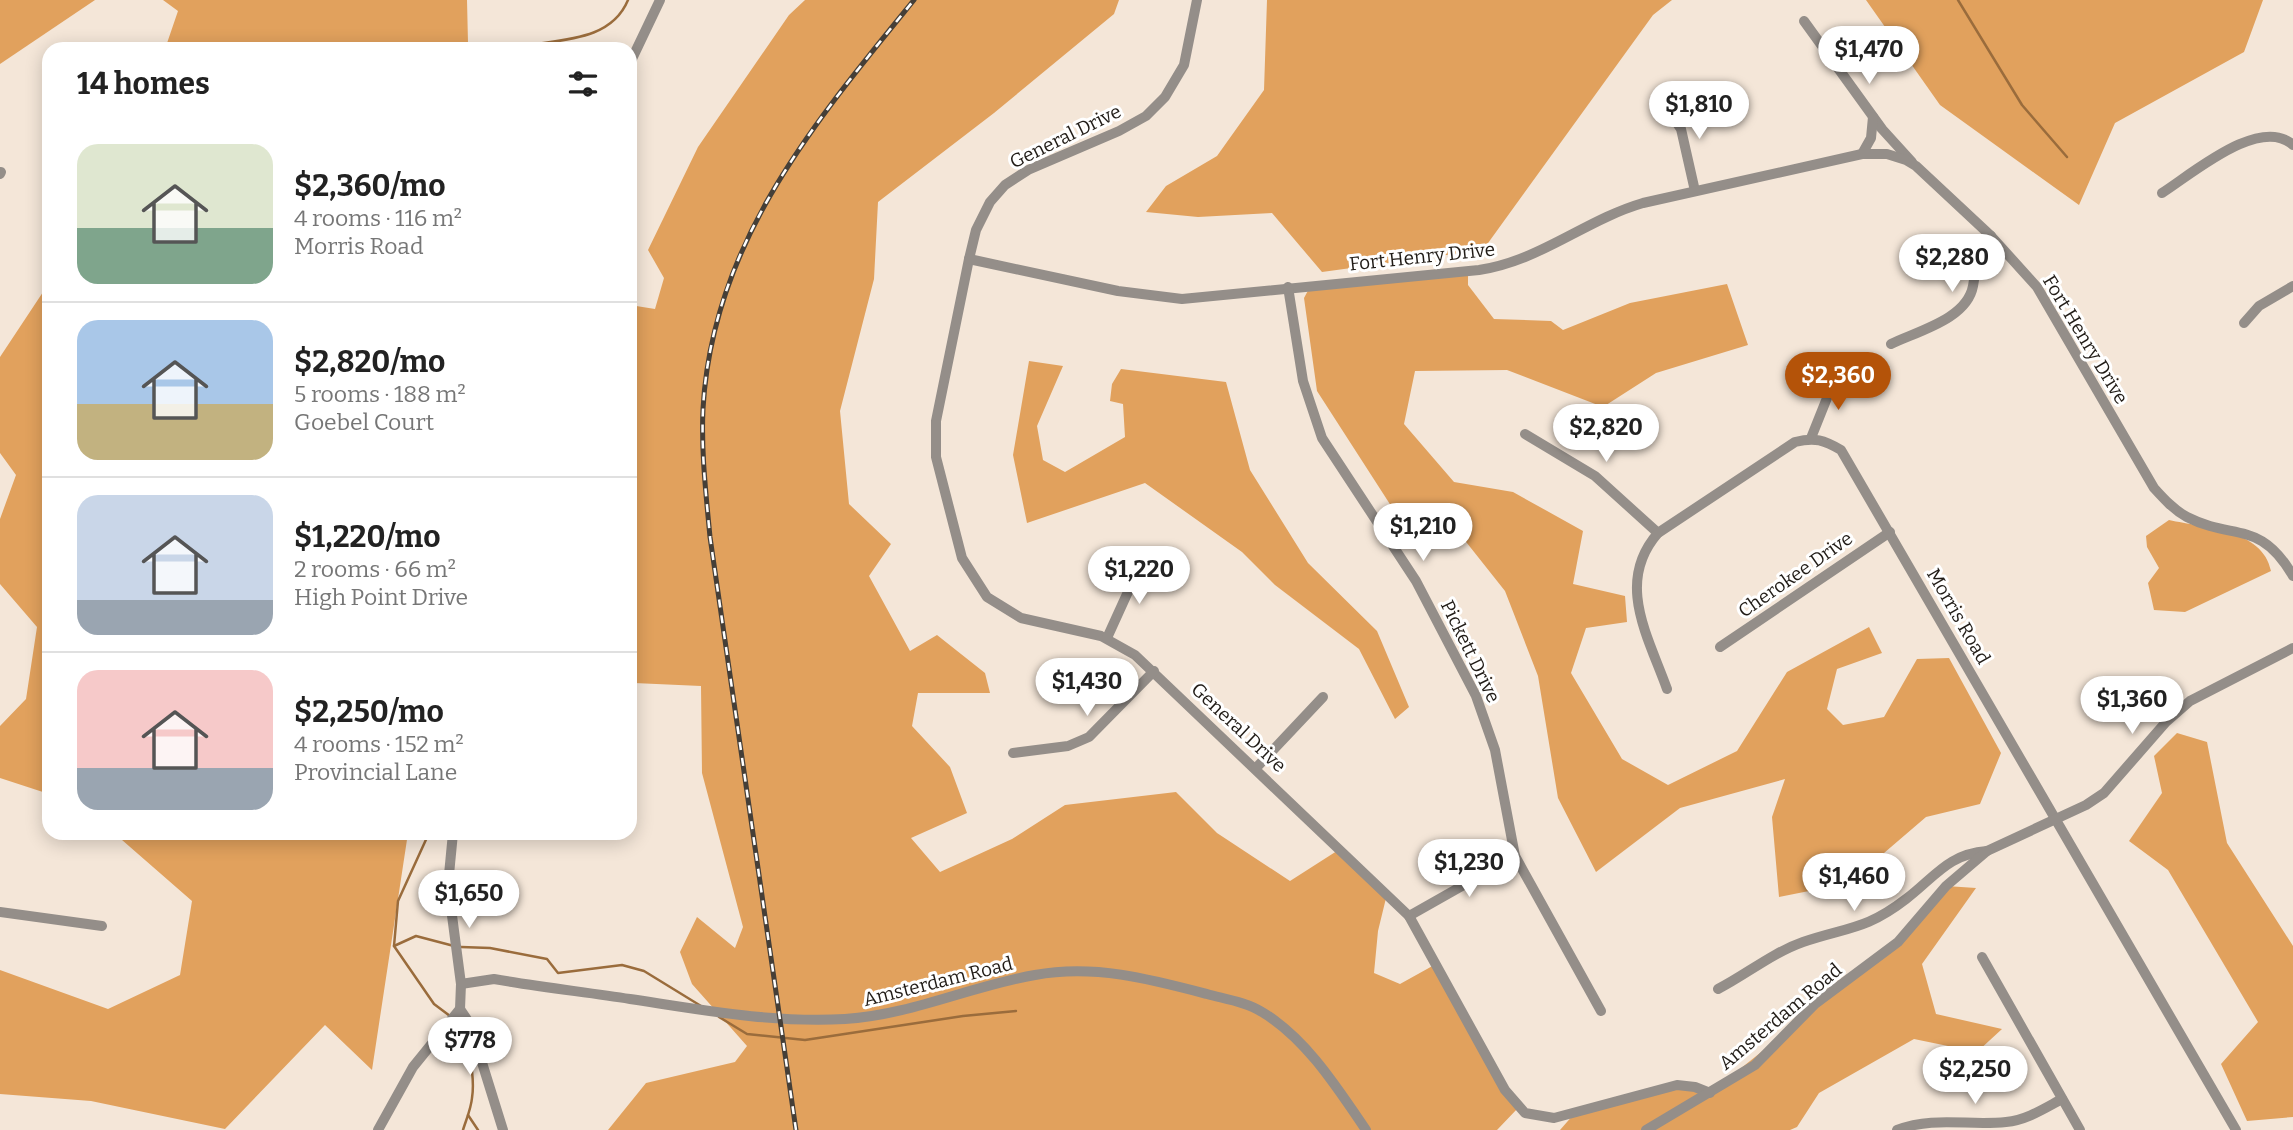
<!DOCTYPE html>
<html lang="en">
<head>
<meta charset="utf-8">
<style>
  :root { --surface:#fff; --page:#f6f6f6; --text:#222; --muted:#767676; --line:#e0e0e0; --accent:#b45309 }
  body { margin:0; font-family:Bitter,serif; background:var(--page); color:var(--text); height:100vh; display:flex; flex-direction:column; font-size:26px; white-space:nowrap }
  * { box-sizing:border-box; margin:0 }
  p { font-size:23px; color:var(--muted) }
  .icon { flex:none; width:38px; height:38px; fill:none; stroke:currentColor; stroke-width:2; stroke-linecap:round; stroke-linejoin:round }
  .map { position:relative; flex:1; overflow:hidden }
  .drawer { position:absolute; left:42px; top:42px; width:595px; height:798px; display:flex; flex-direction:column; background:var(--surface); border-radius:21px; box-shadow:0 4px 18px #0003 }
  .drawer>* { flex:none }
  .price { position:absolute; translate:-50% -60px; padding:0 16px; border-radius:24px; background:#fff; color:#222; font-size:23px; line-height:46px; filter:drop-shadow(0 2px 4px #0008) }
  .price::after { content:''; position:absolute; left:50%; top:42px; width:21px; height:16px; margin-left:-10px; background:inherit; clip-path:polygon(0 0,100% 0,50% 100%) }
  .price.selected { background:var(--accent); color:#fff }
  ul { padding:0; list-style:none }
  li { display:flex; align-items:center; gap:21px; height:175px; padding:0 35px }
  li+li { border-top:2px solid var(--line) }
  li span { display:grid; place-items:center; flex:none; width:196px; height:140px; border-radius:21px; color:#555 }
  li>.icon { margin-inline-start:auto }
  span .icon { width:84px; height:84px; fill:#fffc; stroke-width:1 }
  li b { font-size:30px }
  h2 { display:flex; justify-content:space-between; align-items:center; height:84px; padding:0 35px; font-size:30px }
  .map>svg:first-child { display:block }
</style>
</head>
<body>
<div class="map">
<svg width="2293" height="1130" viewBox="0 0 2293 1130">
  <rect width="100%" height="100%" fill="#f4e6d8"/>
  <g fill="#e1a15d">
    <polygon points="0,0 95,0 0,64"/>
    <polygon points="163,0 467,0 468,43 489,49 165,49 178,11"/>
    <polygon points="805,0 1119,0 1114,14 994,113 878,202 874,279 840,411 849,504 891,544 869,576 910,651 937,635 985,673 990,693 918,693 912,726 950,767 967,813 911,838 940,872 1012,839 1065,805 1176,792 1217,833 1290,881 1340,849 1387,894 1378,931 1374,973 1400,984 1436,964 1518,1108 1497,1130 608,1130 646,1083 735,1062 747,1046 692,984 680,952 697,917 735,948 743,927 702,773 701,686 634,683 630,700 630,305 655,309 664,278 648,250 698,147 789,15"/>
    <polygon points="1267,0 1672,0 1653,15 1483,250 1322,272 1272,213 1198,217 1146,212 1166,186 1217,156 1264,90"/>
    <polygon points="1866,0 2263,0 2244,52 2115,123 2079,205 1940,105"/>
    <polygon points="1468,271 1468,285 1494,319 1551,321 1563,330 1630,303 1727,284 1748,345 1656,373 1603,407 1507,370 1415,371 1404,424 1454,482 1513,492 1583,531 1573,584 1625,596 1627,622 1586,628 1571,673 1622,759 1668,785 1737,751 1787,672 1869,627 1882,653 1837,669 1827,709 1843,725 1884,717 1917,659 1949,658 2001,753 1980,804 1926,817 1849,883 1779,897 1772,817 1785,779 1680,808 1596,872 1558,798 1538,676 1505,591 1459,533 1395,512 1317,391 1304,298 1311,285"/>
    <polygon points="49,283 49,794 0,778 0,726 26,699 37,627 0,584 0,519 16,475 0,453 0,357"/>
    <polygon points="1029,361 1063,366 1037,426 1043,460 1065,472 1125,437 1123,404 1110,401 1112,384 1121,369 1226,382 1250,470 1308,563 1377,631 1409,707 1395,719 1359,649 1275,585 1242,552 1145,483 1027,523 1013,455"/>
    <path d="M 2169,520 C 2204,528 2263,529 2271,571 L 2185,612 L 2154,610 L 2148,583 L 2159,568 L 2147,547 L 2146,536 Z"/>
    <polygon points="2177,733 2207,742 2227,843 2293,946 2293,1117 2247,1121 2221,1064 2258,1022 2168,870 2129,841 2162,793 2154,756"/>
    <polygon points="114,833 408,833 372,1070 325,1025 225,1129 91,1101 0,1094 0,970 108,1009 180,975 192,901"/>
    <polygon points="1946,886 1976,888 1922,964 1936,1014 2002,1029 1977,1052 1914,1039 1819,1093 1797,1127 1790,1130 1560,1130 1574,1114 1677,1085 1710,1093 1875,961"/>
  </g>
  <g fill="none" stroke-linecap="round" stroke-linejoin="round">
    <g stroke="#9a6c3c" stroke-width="2.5">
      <polyline points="1958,0 2022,105 2067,157"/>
      <path d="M 508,49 C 550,38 609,46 628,0"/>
      <polyline points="429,833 398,901 394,946 434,1004 450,1016"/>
      <polyline points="394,946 416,936 454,946"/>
      <polyline points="461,947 490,948 547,959 558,973 622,965 644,971 701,1006"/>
      <polyline points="719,1017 747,1034 805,1040 963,1016 1016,1011"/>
      <path d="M 455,1020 C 469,1034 475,1079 472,1098 C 471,1109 466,1120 463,1130"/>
      <polyline points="468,1115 478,1130"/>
    </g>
    <g stroke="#948e89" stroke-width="10">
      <polyline points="1197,0 1184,65 1165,97 1146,116 1119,131 1028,170 1005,185 990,202 976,230 969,259 936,421 936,457 962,558 987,597 1021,618 1101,636 1135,655 1409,916 1505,1090 1525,1113 1554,1118 1677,1085 1695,1087 1710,1093"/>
      <polyline points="1804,21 1882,129 1912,162"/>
      <polyline points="630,63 660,0"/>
      <polyline points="1667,109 1681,129 1695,191"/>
      <polyline points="1862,154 1871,138 1873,117"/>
      <polyline points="0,174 1,172"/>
      <path d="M 2162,193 C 2192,174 2260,115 2293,145"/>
      <path d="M 969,259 L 1118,291 L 1182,299 L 1479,270 C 1540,261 1585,220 1643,203 L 1862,154 L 1887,154 L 1906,160 L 1916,166 L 1991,236 L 2037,287 L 2154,488 C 2164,499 2174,510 2187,517 C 2234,541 2260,519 2293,576"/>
      <polyline points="1288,287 1303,381 1322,438 1416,581 1476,696 1495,750 1515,856 1601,1011"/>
      <polyline points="2244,323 2259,306 2293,286"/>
      <path d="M 1891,344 C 1918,331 1967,319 1973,286 C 1977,264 1976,252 1991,236"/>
      <polyline points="1525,434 1595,476 1658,533"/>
      <polyline points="1811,438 1829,393 1831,379"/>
      <polyline points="1107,638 1142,561"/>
      <polyline points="1720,647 1890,532"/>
      <path d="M 1667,689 C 1648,636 1615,582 1658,533 L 1795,442 C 1815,437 1824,440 1841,450 L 2236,1130"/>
      <polyline points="1013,753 1068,746 1089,737 1154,671"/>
      <polyline points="1256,768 1323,697"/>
      <polyline points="0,912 102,926"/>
      <polyline points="1409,916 1515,856"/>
      <polyline points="1982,957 2080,1130"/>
      <path d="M 461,984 L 494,979 C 539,987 585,992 630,999 C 703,1010 771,1023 845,1019 C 911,1015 971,986 1035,975 C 1094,964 1150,979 1207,994 C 1225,999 1246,1002 1262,1012 C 1306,1038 1338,1089 1366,1130"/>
      <path d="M 1718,989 C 1747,974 1772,953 1803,942 C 1847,927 1866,930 1906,899 C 1935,877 1948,854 1987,851"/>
      <polyline points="460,1009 470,1024 503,1130"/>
      <polyline points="378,1130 413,1067 460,1009 461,984 448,885 453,833"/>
      <polyline points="1646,1130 1755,1065 1815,1004 1898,942 1946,886 1987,851 2086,805 2104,793 2166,722 2190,701 2293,648"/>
      <path d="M 1897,1130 C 1934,1116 1968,1126 2006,1122 C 2027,1120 2045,1108 2062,1099"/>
    </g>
    <defs>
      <path id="rail" d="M 796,1130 L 710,537 C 706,494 701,452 703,409 C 712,243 814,123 914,0"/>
    </defs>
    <use href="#rail" stroke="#453f38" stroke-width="5"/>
    <use href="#rail" stroke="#fff" stroke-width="2.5" stroke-dasharray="8" stroke-linecap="butt"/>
  </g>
  <g text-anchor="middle" stroke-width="6" stroke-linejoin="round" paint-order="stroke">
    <g font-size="19" fill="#201b16" stroke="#fff">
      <text transform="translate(1065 136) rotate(-26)" y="7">General Drive</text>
      <text transform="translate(1422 256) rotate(-6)" y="7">Fort Henry Drive</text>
      <text transform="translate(2086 339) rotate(59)" y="7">Fort Henry Drive</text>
      <text transform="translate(1795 574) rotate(-35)" y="7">Cherokee Drive</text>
      <text transform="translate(1959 616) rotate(60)" y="7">Morris Road</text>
      <text transform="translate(1471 651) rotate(64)" y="7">Pickett Drive</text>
      <text transform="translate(1239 727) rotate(43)" y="7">General Drive</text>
      <text transform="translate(938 981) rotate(-14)" y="7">Amsterdam Road</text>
      <text transform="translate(1780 1016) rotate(-40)" y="7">Amsterdam Road</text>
    </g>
  </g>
</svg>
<b class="price" style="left:1869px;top:86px">$1,470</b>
<b class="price" style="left:1699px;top:141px">$1,810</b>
<b class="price" style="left:1952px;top:294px">$2,280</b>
<b class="price selected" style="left:1838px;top:412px">$2,360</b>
<b class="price" style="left:1606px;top:464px">$2,820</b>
<b class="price" style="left:1423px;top:563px">$1,210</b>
<b class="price" style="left:1139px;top:606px">$1,220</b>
<b class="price" style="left:1087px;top:718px">$1,430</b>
<b class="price" style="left:2132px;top:736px">$1,360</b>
<b class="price" style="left:1469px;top:899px">$1,230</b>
<b class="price" style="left:1854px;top:913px">$1,460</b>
<b class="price" style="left:469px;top:930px">$1,650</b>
<b class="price" style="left:470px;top:1077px">$778</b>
<b class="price" style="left:1975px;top:1106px">$2,250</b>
<section class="drawer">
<h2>14 homes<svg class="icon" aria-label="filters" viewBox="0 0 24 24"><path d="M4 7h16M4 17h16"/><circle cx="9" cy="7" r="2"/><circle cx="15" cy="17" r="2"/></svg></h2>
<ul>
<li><span style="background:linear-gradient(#dfe7d0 60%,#7fa58c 0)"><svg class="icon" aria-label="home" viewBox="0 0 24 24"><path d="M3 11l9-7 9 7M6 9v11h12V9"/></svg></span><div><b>$2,360/mo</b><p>4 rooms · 116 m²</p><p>Morris Road</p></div></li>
<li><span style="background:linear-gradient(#a9c7e8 60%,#c2b280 0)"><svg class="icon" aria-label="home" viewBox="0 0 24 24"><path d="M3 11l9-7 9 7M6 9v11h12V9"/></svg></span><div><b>$2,820/mo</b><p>5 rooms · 188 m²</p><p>Goebel Court</p></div></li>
<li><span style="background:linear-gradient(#c9d6e8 75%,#9aa5b1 0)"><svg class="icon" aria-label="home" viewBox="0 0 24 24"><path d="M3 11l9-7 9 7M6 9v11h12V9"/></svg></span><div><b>$1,220/mo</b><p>2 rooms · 66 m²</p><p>High Point Drive</p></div></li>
<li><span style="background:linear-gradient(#f6c9c9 70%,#9aa5b1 0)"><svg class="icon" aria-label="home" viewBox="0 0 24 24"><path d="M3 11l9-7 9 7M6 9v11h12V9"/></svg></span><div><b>$2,250/mo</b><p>4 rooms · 152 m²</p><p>Provincial Lane</p></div></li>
</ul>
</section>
</div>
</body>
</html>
